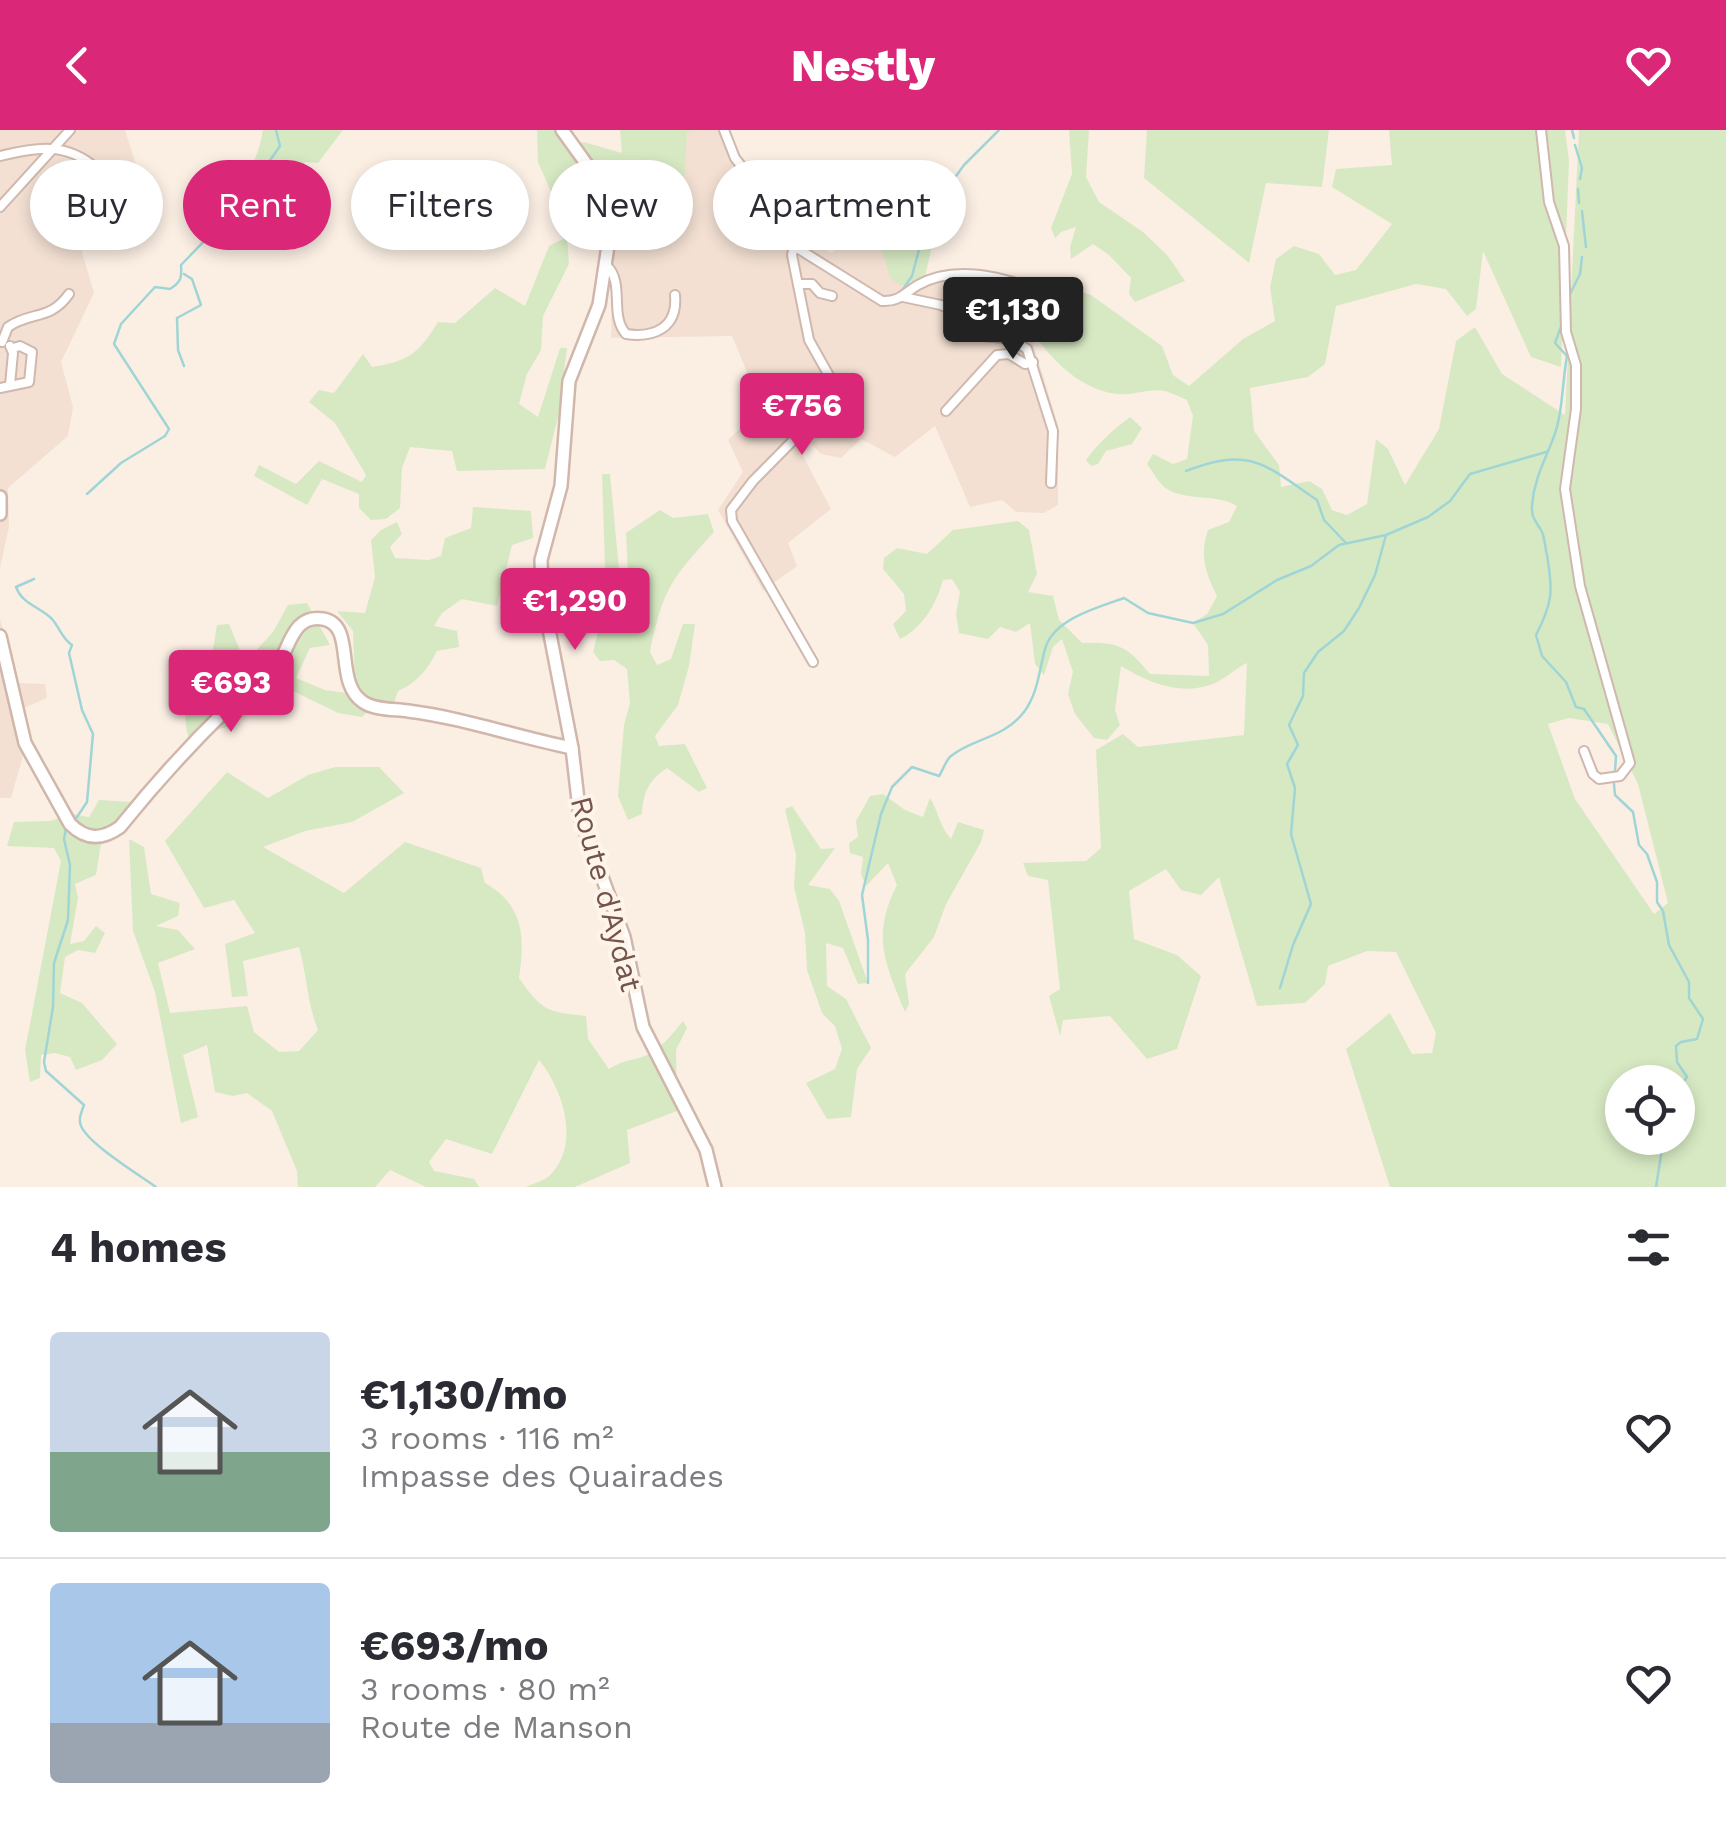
<!DOCTYPE html>
<html lang="en">
<head>
<meta charset="utf-8">
<style>
  :root { --surface:#fff; --page:#f2f2f3; --text:#2b2b33; --muted:#7c7c81; --line:#e1e1e2; --accent:#db2777 }
  body { margin:0; font-family:"Work Sans",sans-serif; background:var(--page); color:var(--text); height:100vh; display:flex; flex-direction:column; font-size:38px; white-space:nowrap }
  * { box-sizing:border-box; margin:0 }
  p { font-size:32px; color:var(--muted) }
  .icon { flex:none; width:55px; height:55px; fill:none; stroke:currentColor; stroke-width:2; stroke-linecap:round; stroke-linejoin:round }
  .map { position:relative; height:1057px; overflow:hidden }
  .panel { display:flex; flex-direction:column; background:var(--surface); flex:1 }
  .panel>* { flex:none }
  .guide { position:absolute; left:30px; top:30px; width:1000px; height:90px; display:flex; gap:20px }
  .fabs { position:absolute; left:1605px; top:935px; display:grid; gap:20px }
  .fabs a { display:grid; place-items:center; width:90px; height:90px; border-radius:50%; background:var(--surface); box-shadow:0 5px 15px #0003; font-size:50px }
  .price { position:absolute; translate:-50% -85px; padding:0 22px; border-radius:10px; background:var(--accent); color:#fff; font-size:32px; line-height:65px; filter:drop-shadow(0 2px 5px #0008) }
  .price::after { content:''; position:absolute; left:50%; top:60px; width:30px; height:22px; margin-left:-15px; background:inherit; clip-path:polygon(0 0,100% 0,50% 100%) }
  .price.selected { background:#222; color:#fff }
  ul { padding:0; list-style:none }
  li { display:flex; align-items:center; gap:30px; height:250px; padding:0 50px }
  li+li { border-top:2px solid var(--line) }
  li span { display:grid; place-items:center; flex:none; width:280px; height:200px; border-radius:10px; color:#555 }
  li>.icon { margin-inline-start:auto }
  span .icon { width:120px; height:120px; fill:#fffc; stroke-width:1 }
  li b { font-size:42px }
  h2 { display:flex; justify-content:space-between; align-items:center; height:120px; padding:0 50px; font-size:42px }
  .pill { padding:0 35px; border-radius:45px; background:var(--surface); box-shadow:0 5px 15px #0003; font-size:35px; line-height:90px }
  .pill.selected { background:var(--accent); color:#fff }
  header { display:flex; justify-content:space-between; align-items:center; height:130px; padding:0 50px; background:var(--accent); color:#fff; font-size:45px; font-weight:800 }
  .map>svg:first-child { display:block }
</style>
</head>
<body>
<header><svg class="icon" aria-label="back" viewBox="0 0 24 24"><path d="M15 5l-7 7 7 7"/></svg>Nestly<svg class="icon" aria-label="heart" viewBox="0 0 24 24"><path d="M12 20l-8-8c-3-5 5-10 8-4 3-6 11-1 8 4z"/></svg></header>
<div class="map">
<svg width="1726" height="1057" viewBox="0 0 1726 1057">
  <rect width="100%" height="100%" fill="#fbefe4"/>
  <g fill="#f3e0d3">
    <polygon points="0,0 125,0 147,69 75,98 94,163 61,232 73,277 68,306 8,358 9,397 0,438"/>
    <polygon points="696,0 725,0 732,22 772,68 790,102 831,123 865,100 879,111 901,156 941,140 1013,177 1032,210 1058,295 1058,375 1044,383 1016,382 1002,370 970,377 935,296 895,327 861,309 841,328 821,324 809,311 800,320 831,379 788,413 797,436 763,461 718,380 743,342 728,310 762,278 732,206 611,208 614,91 687,3"/>
    <polygon points="0,489 18,553 45,554 47,568 24,578 27,612 11,668 0,668"/>
  </g>
  <g fill="#d7e9c3" fill-rule="evenodd">
    <path d="M 263,0 L 343,0 L 318,33 L 305,32 L 284,55 L 281,75 C 251,79 242,82 223,105 L 212,91 C 236,67 258,34 263,0 Z"/>
    <polygon points="537,0 559,0 571,17 584,12 622,23 620,0 697,0 687,3 682,92 562,87 538,32"/>
    <polygon points="1069,0 1089,0 1086,47 1099,72 1143,102 1168,126 1185,151 1135,172 1129,164 1131,148 1109,125 1093,114 1071,129 1070,117 1076,97 1061,102 1055,108 1051,98 1072,44"/>
    <polygon points="1147,0 1329,0 1322,57 1266,53 1249,133 1144,48"/>
    <path d="M 1389,0 L 1565,0 L 1569,30 L 1561,237 L 1531,227 L 1483,121 L 1476,179 L 1467,186 L 1446,159 L 1416,154 L 1336,176 L 1325,234 L 1308,247 L 1250,258 L 1254,301 L 1279,335 L 1281,357 L 1309,351 L 1322,359 L 1332,380 L 1347,385 L 1367,374 L 1376,309 L 1388,319 L 1405,355 L 1439,299 L 1456,211 L 1475,197 L 1502,244 L 1565,285 L 1579,0 L 1726,0 L 1726,1057 L 1390,1057 L 1346,919 L 1390,883 L 1412,924 L 1432,923 L 1436,903 L 1396,822 L 1367,821 L 1328,836 L 1325,854 L 1305,873 L 1257,876 L 1219,747 L 1201,765 L 1181,760 L 1166,739 L 1129,761 L 1134,809 L 1177,825 L 1201,846 L 1177,919 L 1147,929 L 1110,886 L 1063,890 L 1060,906 L 1049,866 L 1060,859 L 1048,750 L 1028,746 L 1023,733 L 1086,731 L 1101,718 L 1096,620 L 1123,604 L 1138,617 L 1244,605 L 1247,533 C 1236,538 1225,549 1213,554 C 1180,566 1149,553 1121,536 L 1115,580 L 1120,595 L 1107,610 L 1094,608 L 1075,584 L 1068,564 L 1073,542 L 1062,509 L 1053,517 L 1044,545 L 1035,534 L 1030,493 L 1016,502 L 1000,497 L 988,509 L 959,503 L 956,484 L 960,462 L 952,449 L 943,450 C 937,473 922,499 900,509 L 893,494 L 906,481 L 904,464 L 883,439 L 884,428 L 897,418 L 927,424 L 953,400 L 1018,391 L 1029,400 L 1037,444 L 1028,462 L 1053,466 L 1059,490 L 1082,513 C 1119,512 1127,516 1150,544 L 1209,546 L 1208,515 L 1193,493 L 1207,484 L 1217,466 C 1206,444 1199,425 1208,400 L 1229,392 L 1237,376 C 1216,363 1189,372 1167,359 C 1159,354 1153,342 1147,334 L 1153,324 L 1173,334 L 1187,329 L 1193,286 L 1187,270 C 1180,267 1172,263 1165,261 C 1149,258 1133,266 1117,264 C 1076,259 1041,221 1025,187 L 1029,174 L 1062,155 L 1091,165 L 1162,216 L 1173,245 L 1189,256 L 1243,209 L 1275,191 L 1270,157 L 1276,129 L 1294,116 L 1319,124 L 1335,145 L 1356,140 L 1392,94 L 1332,57 L 1336,39 L 1392,35 ZM 1569,588 L 1608,594 L 1638,654 L 1668,773 L 1654,784 L 1575,669 L 1548,594 ZM 1622,952 L 1678,952 L 1678,1008 L 1622,1008 Z"/>
    <path d="M 956,57 C 952,77 947,79 938,95 C 933,104 929,133 925,146 L 901,156 L 890,148 L 879,111 L 839,73 L 845,62 L 903,73 L 932,61 Z"/>
    <path d="M 567,107 L 569,134 L 543,186 L 541,220 L 527,244 L 519,274 L 538,287 L 560,218 L 567,218 L 559,283 L 545,339 L 457,341 L 452,321 L 410,317 L 402,338 L 400,378 L 386,389 L 371,390 L 359,378 L 359,364 L 322,349 L 307,375 L 254,346 L 259,335 L 296,354 L 319,331 L 362,352 L 366,345 L 335,293 L 309,272 L 319,260 L 334,263 L 363,224 L 372,237 C 409,231 418,224 438,192 L 455,193 L 495,158 L 525,176 L 549,116 Z"/>
    <path d="M 1130,287 L 1142,298 L 1132,314 L 1106,321 L 1098,334 L 1091,336 L 1086,330 C 1102,309 1110,303 1130,287 Z"/>
    <path d="M 602,344 L 610,344 L 620,450 L 628,442 L 626,403 L 660,380 L 673,388 L 708,384 L 714,402 C 671,449 663,459 650,522 L 657,535 L 671,529 L 683,494 L 695,494 L 689,536 L 678,575 L 655,606 L 659,616 L 685,614 L 707,658 L 699,662 L 667,638 C 649,650 643,662 642,684 L 628,690 L 618,666 L 624,595 L 630,573 L 627,539 L 614,530 L 600,531 L 593,522 L 606,468 Z"/>
    <path d="M 473,377 L 531,381 L 533,408 L 512,415 L 497,476 L 462,469 L 442,483 L 434,496 L 457,501 L 459,517 L 437,521 C 428,539 417,553 398,561 L 394,573 L 370,569 L 355,556 L 353,501 L 337,481 L 365,483 L 375,447 L 371,410 L 381,400 L 397,392 L 402,404 L 390,417 L 395,428 L 429,430 L 441,426 L 445,408 L 471,398 Z"/>
    <path d="M 307,473 L 330,515 L 310,518 L 296,548 L 325,560 L 346,563 L 367,582 L 362,587 L 338,583 L 293,561 L 275,561 L 266,569 L 250,574 L 233,595 L 189,608 C 176,574 201,557 211,527 C 214,517 215,505 217,495 L 229,494 L 241,523 L 251,526 L 273,502 L 288,475 Z"/>
    <path d="M 335,637 L 379,637 L 404,663 L 352,692 L 305,701 L 263,717 L 344,763 L 405,712 L 481,738 L 485,753 C 524,775 525,807 519,848 C 542,881 547,882 586,886 L 588,909 L 609,939 C 625,929 633,931 647,925 C 662,918 673,903 683,891 L 687,898 L 676,920 L 677,981 L 627,1000 L 630,1033 L 575,1057 L 526,1057 C 532,1054 543,1051 548,1047 C 582,1016 563,959 539,930 L 492,1024 L 446,1009 L 429,1032 L 434,1041 L 474,1049 L 479,1057 L 426,1057 L 390,1040 L 375,1057 L 298,1057 L 297,1041 L 272,981 L 247,963 L 233,966 L 215,962 L 207,915 L 183,925 L 198,987 L 181,993 L 155,862 L 133,801 L 129,709 L 144,717 L 151,764 L 180,773 L 178,786 L 156,796 L 178,800 L 195,819 L 158,833 L 170,883 L 247,876 L 254,902 L 279,922 L 299,921 L 318,900 C 307,873 307,845 299,817 L 243,831 L 248,866 L 232,867 L 225,814 L 255,803 L 234,770 L 204,778 L 165,711 L 227,642 L 268,668 L 308,645 Z"/>
    <path d="M 883,664 L 905,680 L 923,687 L 930,668 C 939,682 939,696 951,709 L 958,692 L 984,700 L 981,712 L 946,774 L 934,807 L 905,844 L 909,874 L 905,882 C 885,833 871,806 897,755 L 888,733 L 866,756 L 861,744 L 863,727 L 850,723 L 849,713 L 858,707 L 856,691 L 870,666 Z"/>
    <polygon points="99,670 132,672 115,693 103,701 96,745 75,754 78,768 70,814 84,811 96,796 105,803 95,823 78,820 65,827 60,863 82,873 117,914 102,930 76,940 70,927 55,923 41,925 40,948 30,952 25,920 61,731 54,718 7,716 14,692 50,691 72,684 89,687"/>
    <polygon points="792,676 821,719 835,718 808,755 830,759 839,771 868,853 858,854 843,818 826,813 827,856 846,869 871,918 857,939 851,987 827,989 806,953 835,939 842,919 835,896 822,883 807,840 805,803 794,757 796,725 785,679"/>
  </g>
  <g fill="none" stroke-linecap="round" stroke-linejoin="round">
    <g stroke="#a0d5d6" stroke-width="2.5">
      <polyline points="1572,0 1574,8"/>
      <polyline points="1575,15 1582,38 1580,49"/>
      <polyline points="1578,59 1579,73"/>
      <polyline points="1582,81 1586,117"/>
      <polyline points="184,144 192,149 201,175 177,188 178,220 184,236"/>
      <polyline points="901,162 912,146 920,116 951,53 964,35 999,0"/>
      <polyline points="1568,168 1580,144 1582,127"/>
      <path d="M 1562,194 L 1555,213 L 1567,226 C 1562,253 1563,284 1553,309 C 1544,332 1534,350 1532,375 C 1531,388 1536,391 1542,402 C 1545,409 1545,418 1547,425 C 1553,461 1553,472 1536,505 L 1542,526 L 1566,552 L 1576,577 L 1584,579 L 1616,626 L 1615,641"/>
      <path d="M 1186,341 C 1250,316 1264,334 1317,370 L 1324,390 L 1346,413"/>
      <path d="M 87,364 L 121,333 L 165,306 L 169,299 L 114,214 L 121,194 L 155,157 L 170,159 C 181,152 182,148 181,135 L 239,75 L 258,70 L 262,42 L 280,16 L 276,0"/>
      <path d="M 34,449 L 16,457 C 23,475 39,476 52,489 C 60,498 62,509 72,515 L 69,523 L 82,580 L 93,604 L 87,672 L 75,690"/>
      <polyline points="1614,654 1615,665 1633,682 1639,715 1647,724 1657,752 1657,772 1663,781 1669,815 1689,852 1689,868 1703,889 1697,909 1681,912 1676,916 1677,932 1687,947 1678,959"/>
      <path d="M 66,699 L 64,709 L 70,735 L 68,790 L 54,833 L 53,877 L 44,932 L 46,941 L 84,975 C 82,981 79,986 80,992 C 81,1010 141,1046 156,1057"/>
      <path d="M 868,853 L 868,810 L 862,765 L 881,684 L 892,657 L 912,637 L 939,646 C 943,640 946,630 951,626 C 973,608 1003,609 1024,582 C 1039,562 1039,538 1046,516 C 1056,488 1099,477 1124,468 L 1148,483 L 1193,493 L 1223,484 L 1277,450 L 1311,436 L 1339,415 L 1386,405 L 1428,387 L 1450,371 L 1470,344 L 1546,322"/>
      <polyline points="1280,858 1293,815 1311,774 1291,704 1295,658 1287,634 1298,615 1289,595 1303,566 1304,543 1318,522 1344,501 1359,478 1375,445 1386,405"/>
      <polyline points="1656,1057 1663,1013 1667,1008"/>
    </g>
    <defs>
      <g id="street">
        <path d="M 724,0 L 735,28 L 764,65 L 794,116 L 882,171 C 900,172 904,163 918,155 C 955,134 1001,147 1038,160"/>
        <polyline points="1541,0 1549,72 1564,116 1566,202 1576,235 1576,279 1565,359 1580,456 1630,633 1620,646 1599,649 1593,644 1584,621"/>
        <path d="M 0,26 C 37,17 66,12 96,38 L 93,63"/>
        <polyline points="0,77 70,0"/>
        <polyline points="794,116 792,125 809,210 832,251 835,268 753,351 731,380 732,391 813,532"/>
        <path d="M 607,136 C 625,153 609,185 626,204 C 654,208 678,198 675,165"/>
        <polyline points="798,154 812,154 820,163 832,166"/>
        <polyline points="903,167 941,175 952,180 976,205 1011,209 1027,219 1053,301 1051,353"/>
        <path d="M 2,212 L 8,197 C 31,181 50,191 69,164"/>
        <polyline points="10,255 13,223 10,216"/>
        <polyline points="0,258 29,252 32,222 20,216 13,218"/>
        <polyline points="946,281 997,225 1009,224 1025,234 1033,232"/>
      </g>
      <g id="secondary">
        <polyline points="562,0 598,50 611,96 599,175 569,251 561,356 541,430 542,463 572,618 580,687 624,807 643,897 706,1020 715,1057"/>
        <polyline points="0,367 0,384"/>
        <path d="M 0,506 L 25,613 L 70,694 C 86,710 102,710 120,697 C 153,656 190,615 228,578 C 244,562 266,553 279,533 C 290,515 294,484 323,489 C 357,495 333,552 363,572 C 375,580 394,579 408,581 C 464,588 517,607 572,618"/>
      </g>
    </defs>
    <use href="#street" stroke="#cfb8ae" stroke-width="12"/>
    <use href="#secondary" stroke="#d1b7ab" stroke-width="16"/>
    <use href="#street" stroke="#fff" stroke-width="8"/>
    <use href="#secondary" stroke="#fff" stroke-width="11"/>
  </g>
  <g text-anchor="middle" stroke-width="8" stroke-linejoin="round" paint-order="stroke">
    <g font-size="30" fill="#73534a" stroke="#fef4ea">
      <text transform="translate(606 764) rotate(75)" y="10">Route d'Aydat</text>
    </g>
  </g>
</svg>
<div class="fabs">
<a><svg class="icon" aria-label="locate" viewBox="0 0 24 24"><circle cx="12" cy="12" r="6"/><path d="M12 2v4M12 18v4M2 12h4M18 12h4"/></svg></a>
</div>
<b class="price selected" style="left:1013px;top:232px">€1,130</b>
<b class="price" style="left:802px;top:328px">€756</b>
<b class="price" style="left:575px;top:523px">€1,290</b>
<b class="price" style="left:231px;top:605px">€693</b>
<div class="guide">
<a class="pill">Buy</a>
<a class="pill selected">Rent</a>
<a class="pill">Filters</a>
<a class="pill">New</a>
<a class="pill">Apartment</a>
</div>
</div>
<section class="panel">
<h2>4 homes<svg class="icon" aria-label="filters" viewBox="0 0 24 24"><path d="M4 7h16M4 17h16"/><circle cx="9" cy="7" r="2"/><circle cx="15" cy="17" r="2"/></svg></h2>
<ul>
<li><span style="background:linear-gradient(#c9d6e8 60%,#7fa58c 0)"><svg class="icon" aria-label="home" viewBox="0 0 24 24"><path d="M3 11l9-7 9 7M6 9v11h12V9"/></svg></span><div><b>€1,130/mo</b><p>3 rooms · 116 m²</p><p>Impasse des Quairades</p></div><svg class="icon" aria-label="heart" viewBox="0 0 24 24"><path d="M12 20l-8-8c-3-5 5-10 8-4 3-6 11-1 8 4z"/></svg></li>
<li><span style="background:linear-gradient(#a9c7e8 70%,#9aa5b1 0)"><svg class="icon" aria-label="home" viewBox="0 0 24 24"><path d="M3 11l9-7 9 7M6 9v11h12V9"/></svg></span><div><b>€693/mo</b><p>3 rooms · 80 m²</p><p>Route de Manson</p></div><svg class="icon" aria-label="heart" viewBox="0 0 24 24"><path d="M12 20l-8-8c-3-5 5-10 8-4 3-6 11-1 8 4z"/></svg></li>
</ul>
</section>
</body>
</html>
